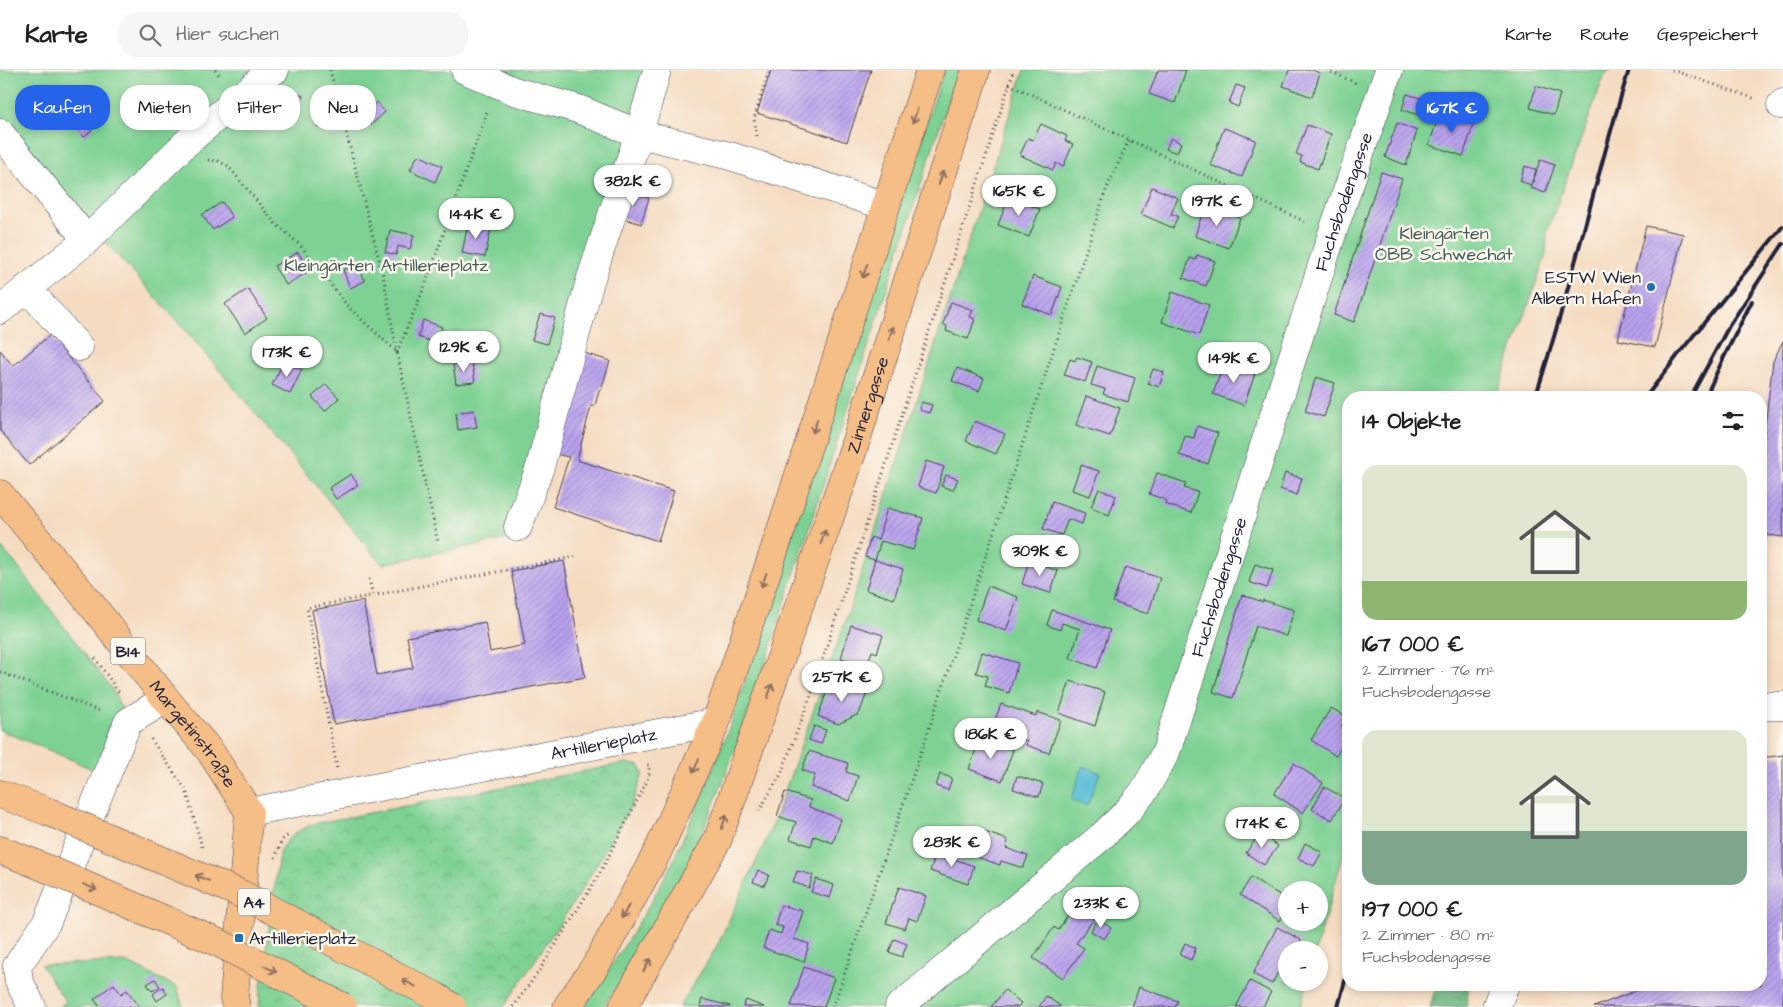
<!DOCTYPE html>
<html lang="de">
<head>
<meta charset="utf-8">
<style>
  :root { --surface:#fff; --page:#f6f6f6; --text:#222; --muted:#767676; --line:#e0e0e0; --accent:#2563eb }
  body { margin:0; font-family:"Architects Daughter",sans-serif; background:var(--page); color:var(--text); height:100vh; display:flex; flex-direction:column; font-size:19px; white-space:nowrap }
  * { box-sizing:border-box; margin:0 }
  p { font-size:16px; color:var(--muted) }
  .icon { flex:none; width:28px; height:28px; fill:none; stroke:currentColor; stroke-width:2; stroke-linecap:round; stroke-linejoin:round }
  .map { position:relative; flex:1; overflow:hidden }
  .details { position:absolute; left:1342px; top:321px; width:425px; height:600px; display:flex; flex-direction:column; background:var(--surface); border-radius:20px; box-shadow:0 2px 8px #0003 }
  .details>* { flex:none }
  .guide { position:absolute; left:15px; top:15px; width:475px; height:45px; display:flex; gap:10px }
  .controls { position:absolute; left:1278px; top:811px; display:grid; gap:10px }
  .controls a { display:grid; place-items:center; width:50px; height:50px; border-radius:50%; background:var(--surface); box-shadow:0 2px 8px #0003; font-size:25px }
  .price { position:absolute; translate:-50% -42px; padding:0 11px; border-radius:18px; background:#fff; color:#222; font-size:16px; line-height:32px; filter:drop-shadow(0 1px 2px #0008) }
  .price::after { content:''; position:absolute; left:50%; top:30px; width:15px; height:11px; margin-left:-8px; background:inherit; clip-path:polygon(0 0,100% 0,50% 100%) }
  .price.on { background:var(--accent); color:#fff }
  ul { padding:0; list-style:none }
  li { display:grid; align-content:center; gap:10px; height:265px; padding:0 20px }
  li span { display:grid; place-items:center; height:155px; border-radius:15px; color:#555 }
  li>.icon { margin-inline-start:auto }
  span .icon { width:90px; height:90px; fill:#fffc; stroke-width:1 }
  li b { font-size:21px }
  h2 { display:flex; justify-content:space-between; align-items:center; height:60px; padding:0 20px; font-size:21px }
  .pill { padding:0 18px; border-radius:20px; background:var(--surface); box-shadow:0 2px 8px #0003; font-size:18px; line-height:45px }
  .pill.on { background:var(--accent); color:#fff }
  header { display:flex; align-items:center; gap:30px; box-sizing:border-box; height:70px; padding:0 25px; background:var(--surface); border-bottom:1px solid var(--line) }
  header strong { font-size:24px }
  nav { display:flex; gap:28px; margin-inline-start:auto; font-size:18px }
  .search { width:350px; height:45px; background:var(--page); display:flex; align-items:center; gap:12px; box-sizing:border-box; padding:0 18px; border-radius:20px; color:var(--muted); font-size:19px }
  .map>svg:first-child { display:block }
</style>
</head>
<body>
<header>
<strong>Karte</strong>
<div class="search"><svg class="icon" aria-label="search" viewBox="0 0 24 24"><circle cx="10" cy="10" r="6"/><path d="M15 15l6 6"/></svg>Hier suchen</div>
<nav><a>Karte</a><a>Route</a><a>Gespeichert</a></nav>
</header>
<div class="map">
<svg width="1783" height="937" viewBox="0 0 1783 937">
  <defs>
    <pattern id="forest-crowns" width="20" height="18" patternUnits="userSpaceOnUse" patternTransform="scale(1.25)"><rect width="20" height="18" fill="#66b37d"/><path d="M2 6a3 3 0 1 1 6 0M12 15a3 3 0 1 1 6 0" fill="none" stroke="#549168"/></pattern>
    <pattern id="park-crowns" width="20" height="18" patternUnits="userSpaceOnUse" patternTransform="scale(1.25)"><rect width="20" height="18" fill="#7dd193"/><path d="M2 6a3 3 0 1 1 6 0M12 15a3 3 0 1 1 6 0" fill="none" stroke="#6cb380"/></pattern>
    <pattern id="building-hatch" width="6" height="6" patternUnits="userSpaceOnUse" patternTransform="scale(1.25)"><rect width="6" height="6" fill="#baa3ef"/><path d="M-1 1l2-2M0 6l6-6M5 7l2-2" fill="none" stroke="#9784c3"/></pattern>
  </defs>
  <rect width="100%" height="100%" fill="#fbf7ec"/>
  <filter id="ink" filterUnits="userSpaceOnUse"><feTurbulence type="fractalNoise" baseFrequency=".02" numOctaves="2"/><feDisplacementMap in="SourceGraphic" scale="10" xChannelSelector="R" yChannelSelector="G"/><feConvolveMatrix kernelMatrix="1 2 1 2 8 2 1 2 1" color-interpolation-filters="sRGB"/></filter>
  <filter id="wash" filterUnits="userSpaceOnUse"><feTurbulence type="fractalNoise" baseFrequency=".0096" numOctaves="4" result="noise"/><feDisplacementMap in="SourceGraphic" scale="20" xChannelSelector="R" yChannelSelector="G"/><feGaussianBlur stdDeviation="1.12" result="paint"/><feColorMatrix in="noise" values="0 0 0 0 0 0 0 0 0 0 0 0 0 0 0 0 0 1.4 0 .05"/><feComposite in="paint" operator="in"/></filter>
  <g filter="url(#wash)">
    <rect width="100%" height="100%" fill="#f5dcc1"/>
    <g fill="#7dd193" stroke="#507a67" fill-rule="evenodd">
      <polygon points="0,0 648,0 508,469 382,494 187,262 78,142 0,46"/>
      <path d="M 944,0 L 958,0 L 765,594 C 743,658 721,721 693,783 C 669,836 636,888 603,937 L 585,937 C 615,890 647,843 672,793 C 694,745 714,697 733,648 Z"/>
      <path d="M 1024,0 L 1610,0 L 1604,6 L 1547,162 L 1546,185 L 1496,327 L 1349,328 L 1349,765 L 1316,880 L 1286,880 L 1286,912 L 1307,913 L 1300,937 L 679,937 L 716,878 L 772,757 L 850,538 ZM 1286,820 L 1319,820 L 1319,852 L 1286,852 Z"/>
      <polygon points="0,476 14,492 112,619 124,644 98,702 70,689 0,660"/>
      <polygon points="126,892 177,917 183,937 59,937 66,932 41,895"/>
    </g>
    <polygon fill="url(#forest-crowns)" stroke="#446a5c" points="1436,915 1469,915 1466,937 1430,937"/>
    <path fill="url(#park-crowns)" stroke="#507a67" d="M 626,693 L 640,696 L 643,704 L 631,736 L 578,826 L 504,937 L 259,937 L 260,923 L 279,784 C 285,768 297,761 313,754 Z"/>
    <polygon fill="#59bed6" stroke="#3e7088" points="1083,696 1100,703 1087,736 1071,730"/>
    <g id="blocks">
      <g fill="url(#building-hatch)">
        <polygon points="771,0 871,0 847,72 757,43"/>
        <polygon points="1158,0 1186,0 1175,33 1149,24"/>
        <polygon points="1289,0 1312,0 1320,3 1312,27 1283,16"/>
        <polygon points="1236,15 1245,18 1238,37 1229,33"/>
        <polygon points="1536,16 1560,24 1554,45 1530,38"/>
        <polygon points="289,20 303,26 297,39 284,33"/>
        <polygon points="32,21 38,28 28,36 22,29"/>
        <polygon points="1407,24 1427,30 1422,46 1402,40"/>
        <polygon points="377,32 385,42 371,55 362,45"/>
        <polygon points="328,37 333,52 318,57 313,42"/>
        <polygon points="1440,42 1474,53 1463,86 1429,75"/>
        <polygon points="86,49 94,58 84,67 76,58"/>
        <polygon points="1397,53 1417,61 1406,95 1385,87"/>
        <polygon points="1041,54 1067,66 1065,71 1073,74 1063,97 1056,93 1053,100 1020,85 1028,68 1033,70"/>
        <polygon points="1307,55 1331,64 1318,99 1300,92 1302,86 1296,84"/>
        <polygon points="1224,58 1256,70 1242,107 1210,95"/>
        <polygon points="1171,68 1181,73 1177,83 1166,79"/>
        <polygon points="418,85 442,96 435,112 410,100"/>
        <polygon points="1540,90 1555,95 1545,123 1531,118"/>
        <polygon points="1525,96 1536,100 1531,115 1520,111"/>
        <polygon points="1381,102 1402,109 1354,252 1334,245"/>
        <polygon points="1152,117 1178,128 1171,144 1178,146 1173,158 1141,144"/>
        <polygon points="626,121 649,128 641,154 617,146"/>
        <polygon points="1009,127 1040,139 1029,167 998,155"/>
        <polygon points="222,132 232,147 213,160 202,145"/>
        <polygon points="1205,135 1240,148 1229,178 1195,166"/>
        <polygon points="468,154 491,158 485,187 462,183"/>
        <polygon points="1646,156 1683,164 1655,277 1618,270"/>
        <polygon points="390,160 414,165 410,179 398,176 396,185 385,182"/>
        <polygon points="298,182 309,201 286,215 274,196"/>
        <polygon points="1197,185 1215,191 1206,216 1183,208 1190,188 1195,190"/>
        <polygon points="358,194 365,211 350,218 343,200"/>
        <polygon points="1033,206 1062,217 1052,245 1022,234"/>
        <polygon points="248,219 267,248 245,263 225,234"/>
        <polygon points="1172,222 1209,235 1199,265 1162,252"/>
        <polygon points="951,232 973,240 970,247 975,249 968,269 946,261 947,256 943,254"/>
        <polygon points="540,244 555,248 547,274 532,270"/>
        <polygon points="423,250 442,257 436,273 418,267"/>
        <polygon points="50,265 105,331 29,395 0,360 0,280 13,296"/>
        <polygon points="476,271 487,272 486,280 475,280"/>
        <polygon points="1783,271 1783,467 1761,464 1761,390 1773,291"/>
        <polygon points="584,283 610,291 601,320 599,320 595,336 591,336 577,390 674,421 658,471 553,437 569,387 555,384"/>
        <polygon points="1077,287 1092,292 1085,312 1064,305 1070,289 1075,291"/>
        <polygon points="284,291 302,300 290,324 272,315"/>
        <polygon points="472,292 475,312 456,314 453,294"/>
        <polygon points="1224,293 1255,304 1244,335 1213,324"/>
        <polygon points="1097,296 1135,308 1128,332 1103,324 1105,319 1091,315"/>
        <polygon points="957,298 984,308 979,321 952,311"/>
        <polygon points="1153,299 1164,302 1159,317 1148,313"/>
        <polygon points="1316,307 1335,313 1324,347 1305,341"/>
        <polygon points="326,314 339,328 325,341 312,327"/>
        <polygon points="1086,326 1120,338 1110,366 1076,355"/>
        <polygon points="921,332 932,335 929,343 919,340"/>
        <polygon points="474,340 477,357 458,360 456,343"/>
        <polygon points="975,351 1005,364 996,384 966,371"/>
        <polygon points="1197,356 1218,363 1208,394 1179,385 1185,366 1194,368"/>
        <polygon points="926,391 944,397 936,423 918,417"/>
        <polygon points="1081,395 1099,401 1090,426 1072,420"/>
        <polygon points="1157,403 1186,413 1184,418 1198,422 1191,443 1165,434 1166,430 1149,424"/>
        <polygon points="1285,403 1302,408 1297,425 1280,419"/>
        <polygon points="351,404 358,415 336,429 329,418"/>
        <polygon points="946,405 958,409 953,420 941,416"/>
        <polygon points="1099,419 1116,426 1109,445 1091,437"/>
        <polygon points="1052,432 1085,443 1082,454 1068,449 1062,465 1043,459"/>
        <polygon points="887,438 923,448 913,480 881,471 875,490 903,499 894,529 866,520 875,490 865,487 871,467 878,470"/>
        <polygon points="564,491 585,607 334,654 312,540 363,531 377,605 413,598 407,567 485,552 490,582 525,575 511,501"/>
        <polygon points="1029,491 1058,501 1050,523 1022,514"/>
        <polygon points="1255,494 1273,500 1267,518 1249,512"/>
        <polygon points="1125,497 1160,508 1148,544 1113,532"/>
        <polygon points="988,516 1018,527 1006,561 976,550"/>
        <polygon points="1242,525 1263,532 1263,530 1294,540 1286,566 1256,556 1233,628 1213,622"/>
        <polygon points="1052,540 1110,560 1097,598 1070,588 1080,559 1062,553 1060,560 1047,555"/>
        <polygon points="851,555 883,565 877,583 872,581 867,596 841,588"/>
        <polygon points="982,582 1018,593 1009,623 985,616 988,606 976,603"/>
        <polygon points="831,610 867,623 859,644 838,654 818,646"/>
        <polygon points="1070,611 1105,622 1095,656 1059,643"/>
        <polygon points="1001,634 1036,646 1037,642 1061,650 1049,683 1026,675 1027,671 1013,666 1015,661 994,653"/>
        <polygon points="1331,638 1347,647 1341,656 1349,660 1349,666 1336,686 1311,670"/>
        <polygon points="814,656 826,660 821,674 809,670"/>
        <polygon points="980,668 1013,680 1002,711 969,699"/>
        <polygon points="809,681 848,693 846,702 858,706 850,731 811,717 815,705 802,700"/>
        <polygon points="1783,685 1783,937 1594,937 1651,915 1761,915 1761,688"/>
        <polygon points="1294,693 1323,713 1303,743 1274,724"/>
        <polygon points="940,704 952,708 948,720 936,716"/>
        <polygon points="1017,706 1043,714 1039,727 1013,719"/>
        <polygon points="1324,717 1345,728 1332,750 1312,739"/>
        <polygon points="785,722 811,730 809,737 841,749 833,773 814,766 811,776 790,769 796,752 777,746"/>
        <polygon points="967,756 1008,770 1006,778 1028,786 1023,798 1001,791 1000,795 959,781"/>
        <polygon points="1260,763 1278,776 1264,795 1246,783"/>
        <polygon points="1305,773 1322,782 1314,796 1298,788"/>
        <polygon points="936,783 974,796 968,814 930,801"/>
        <polygon points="758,800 769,805 764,816 753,812"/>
        <polygon points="797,801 813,805 809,818 793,812"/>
        <polygon points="1251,807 1286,829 1286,842 1280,851 1240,825"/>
        <polygon points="816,809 834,815 830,828 811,822"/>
        <polygon points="899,817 926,826 917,851 909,848 905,859 886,853"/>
        <polygon points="1084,828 1097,838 1092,844 1096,846 1076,873 1084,878 1063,908 1033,888 1054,857 1058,860 1077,833 1080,835"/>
        <polygon points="781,835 803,841 794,869 809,874 804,892 763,878 769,860 781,864 783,857 775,855"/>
        <polygon points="1098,849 1111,858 1104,869 1091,861"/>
        <polygon points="1277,857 1301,870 1298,876 1306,880 1286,880 1286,899 1281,896 1272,914 1253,904"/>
        <polygon points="894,869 907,874 902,887 889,882"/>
        <polygon points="1185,873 1196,878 1191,890 1180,885"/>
        <polygon points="804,897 834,908 824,937 791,936"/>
        <polygon points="155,909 160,917 152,921 147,914"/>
        <polygon points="1250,911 1271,922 1263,937 1236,937"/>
        <polygon points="114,914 121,924 127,920 140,937 100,937 94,929"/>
        <polygon points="163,917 167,924 157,931 153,924"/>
        <polygon points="1139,917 1178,931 1175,937 1132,937"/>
        <polygon points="1005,920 1021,933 1018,937 991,937"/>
        <polygon points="1046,926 1060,936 1059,937 1039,937"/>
        <polygon points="702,929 730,936 730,937 700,937"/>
        <polygon points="746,930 764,937 743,937"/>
      </g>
    </g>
  </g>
  <g filter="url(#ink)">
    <use href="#blocks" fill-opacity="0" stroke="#423e4f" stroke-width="1"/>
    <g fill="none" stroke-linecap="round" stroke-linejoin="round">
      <defs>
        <g id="minor">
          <polyline points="465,0 514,21 578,39 639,64 730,86 886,136"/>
          <polyline points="1781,35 1783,33"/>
          <polyline points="0,63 87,170"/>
          <polyline points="27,218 79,277"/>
          <polyline points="0,240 87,170 185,74 264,7 275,0"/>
          <polyline points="518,457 540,397 590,211 639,64 657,0"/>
          <polyline points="1761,636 1783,636"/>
          <path id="s1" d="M 249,742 L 716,652"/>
          <polyline points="32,937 19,911 17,896 47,852 128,652 166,629"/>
          <path id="s2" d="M 899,937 L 1102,766 L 1127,742 L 1144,721 L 1166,682 L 1332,164 L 1389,0"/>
          <polyline points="1496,937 1505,915"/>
        </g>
        <g id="major">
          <path id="s3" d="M 0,424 L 91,534 L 166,629 L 210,681 L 249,742 L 234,928 L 236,937"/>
          <polyline points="567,937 596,895 657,783 716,652 778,469 930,0"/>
          <path id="s4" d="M 623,937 L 718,769 L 849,392 L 976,0"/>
        </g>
        <g id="highway">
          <polyline points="0,724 49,742"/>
          <polyline points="0,780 29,791"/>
        </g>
      </defs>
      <use href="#minor" stroke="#423e4f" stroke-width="29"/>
      <use href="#major" stroke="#423e4f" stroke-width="29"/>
      <use href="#highway" stroke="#423e4f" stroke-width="29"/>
      <g stroke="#423e4f" stroke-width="3" stroke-dasharray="1 4" stroke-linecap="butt">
        <polyline points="215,0 221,7"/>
        <polyline points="330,0 383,205 397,282 426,213 488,39"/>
        <polyline points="1327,0 1356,13"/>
        <polyline points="1672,0 1756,29"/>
        <polyline points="1009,14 1308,153"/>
        <polyline points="757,66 754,49 769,0"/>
        <polyline points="208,90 218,91 228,96 275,153 300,175 349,238 397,282 438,473"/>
        <polyline points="369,509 373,525"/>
        <polyline points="95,588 120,624"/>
        <polyline points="0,602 102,642"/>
        <polyline points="151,669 186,720 202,777"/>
        <polyline points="337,698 307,538 575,487"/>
        <polyline points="759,741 781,704 811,625 1014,0"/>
        <polyline points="275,788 282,770 290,764"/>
        <polyline points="513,937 539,901 599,805 646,713 649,704 649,695 647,695"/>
        <polyline points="833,937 930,656 1106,120 1129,70"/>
      </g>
      <use href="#minor" stroke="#fff" stroke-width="28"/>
      <use href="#major" stroke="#f6be87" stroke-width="28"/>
      <use href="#highway" stroke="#f6be87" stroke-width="28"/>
      <g stroke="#22223b" stroke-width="4">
        <path d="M 1535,328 C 1571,220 1595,108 1629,0"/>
        <polyline points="1645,328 1681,281 1783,156"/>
        <polyline points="1690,328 1729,256 1783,174"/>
        <polyline points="1705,328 1723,289 1752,231"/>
        <polyline points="1338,937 1349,896"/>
      </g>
      <defs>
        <g id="highway-bridge">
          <polyline points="49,742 241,824 435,926 452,937"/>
          <polyline points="29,791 219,873 343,937"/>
        </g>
      </defs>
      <use href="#highway-bridge" stroke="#423e4f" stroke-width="29" stroke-linecap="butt"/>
      <use href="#highway-bridge" stroke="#f6be87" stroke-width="28"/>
    </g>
    <defs><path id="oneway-shaft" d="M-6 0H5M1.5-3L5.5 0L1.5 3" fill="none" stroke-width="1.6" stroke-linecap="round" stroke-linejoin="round" transform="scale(1.25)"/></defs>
    <g stroke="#8c7061">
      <use href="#oneway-shaft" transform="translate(915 46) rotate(108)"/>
      <use href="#oneway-shaft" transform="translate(941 108) rotate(-72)"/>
      <use href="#oneway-shaft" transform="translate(865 201) rotate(108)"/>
      <use href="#oneway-shaft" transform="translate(891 263) rotate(-72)"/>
      <use href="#oneway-shaft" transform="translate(815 356) rotate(108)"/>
      <use href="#oneway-shaft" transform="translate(823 467) rotate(-71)"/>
      <use href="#oneway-shaft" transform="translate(764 510) rotate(109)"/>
      <use href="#oneway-shaft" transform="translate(770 621) rotate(-71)"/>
      <use href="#oneway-shaft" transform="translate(696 696) rotate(114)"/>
      <use href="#oneway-shaft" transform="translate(724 752) rotate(-71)"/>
      <use href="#oneway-shaft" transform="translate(202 808) rotate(-157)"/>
      <use href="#oneway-shaft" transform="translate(90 817) rotate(23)"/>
      <use href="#oneway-shaft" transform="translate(625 842) rotate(119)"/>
      <use href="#oneway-shaft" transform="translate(647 895) rotate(-61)"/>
      <use href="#oneway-shaft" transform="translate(270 899) rotate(27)"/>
      <use href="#oneway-shaft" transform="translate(409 913) rotate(-152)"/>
    </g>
  </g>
  <g fill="#1f6fb2" stroke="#fbf7ec" stroke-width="2">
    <circle cx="1651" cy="217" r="5"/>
    <rect x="234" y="863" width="10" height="10" rx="2.5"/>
  </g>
  <g text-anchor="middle" stroke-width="5" stroke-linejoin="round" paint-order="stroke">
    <g fill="#fbf7ec" stroke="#636270" stroke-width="1">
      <rect x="110.5" y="567.5" width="35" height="27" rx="4"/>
      <rect x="238" y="818.5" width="32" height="27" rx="4"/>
    </g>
    <g font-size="16" font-weight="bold" fill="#22223b">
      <text x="128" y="587">B14</text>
      <text x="254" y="838">A4</text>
    </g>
    <g font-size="18" fill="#22223b" stroke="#fbf7ec">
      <text dy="6" stroke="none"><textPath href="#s2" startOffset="950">Fuchsbodengasse</textPath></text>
      <text dy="6" stroke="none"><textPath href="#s4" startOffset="652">Zinnergasse</textPath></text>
      <text dy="6" stroke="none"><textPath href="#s2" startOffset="545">Fuchsbodengasse</textPath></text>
      <text dy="6" stroke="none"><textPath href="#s3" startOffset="308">Margetinstraße</textPath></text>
      <text dy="6" stroke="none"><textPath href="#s1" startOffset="361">Artillerieplatz</textPath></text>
    </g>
    <g font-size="18" fill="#425f5a" stroke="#fbf7ec">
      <text x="1444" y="169">Kleingärten<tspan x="1444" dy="21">ÖBB Schwechat</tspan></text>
      <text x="386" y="201">Kleingärten Artillerieplatz</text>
    </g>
    <g font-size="18" fill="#22223b" stroke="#fbf7ec" text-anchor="end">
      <text x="1641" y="213">ESTW Wien<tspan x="1641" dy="21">Albern Hafen</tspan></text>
      <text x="249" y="874" text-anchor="start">Artillerieplatz</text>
    </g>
  </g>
</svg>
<div class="controls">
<a>+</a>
<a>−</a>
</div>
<b class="price on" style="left:1452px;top:64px">167K €</b>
<b class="price" style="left:633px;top:137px">382K €</b>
<b class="price" style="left:1019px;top:147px">165K €</b>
<b class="price" style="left:1217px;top:157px">197K €</b>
<b class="price" style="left:476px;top:170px">144K €</b>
<b class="price" style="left:464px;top:303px">129K €</b>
<b class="price" style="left:287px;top:308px">173K €</b>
<b class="price" style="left:1234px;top:314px">149K €</b>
<b class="price" style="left:1040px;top:507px">309K €</b>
<b class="price" style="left:842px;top:633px">257K €</b>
<b class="price" style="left:991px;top:690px">186K €</b>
<b class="price" style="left:1262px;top:779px">174K €</b>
<b class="price" style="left:952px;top:798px">283K €</b>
<b class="price" style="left:1101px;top:859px">233K €</b>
<div class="guide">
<a class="pill on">Kaufen</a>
<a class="pill">Mieten</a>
<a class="pill">Filter</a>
<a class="pill">Neu</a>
</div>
<section class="details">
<h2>14 Objekte<svg class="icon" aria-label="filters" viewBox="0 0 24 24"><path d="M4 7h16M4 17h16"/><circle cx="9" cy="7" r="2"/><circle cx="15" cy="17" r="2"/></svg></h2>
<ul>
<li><span style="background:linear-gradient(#dfe7d0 75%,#8fb573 0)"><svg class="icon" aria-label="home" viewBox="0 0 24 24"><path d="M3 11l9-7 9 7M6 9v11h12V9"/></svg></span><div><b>167 000 €</b><p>2 Zimmer · 76 m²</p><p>Fuchsbodengasse</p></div></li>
<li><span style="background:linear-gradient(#dfe7d0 65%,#7fa58c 0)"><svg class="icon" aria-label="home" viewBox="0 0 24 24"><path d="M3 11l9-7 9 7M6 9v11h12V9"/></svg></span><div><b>197 000 €</b><p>2 Zimmer · 80 m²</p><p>Fuchsbodengasse</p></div></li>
</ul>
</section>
</div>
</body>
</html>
